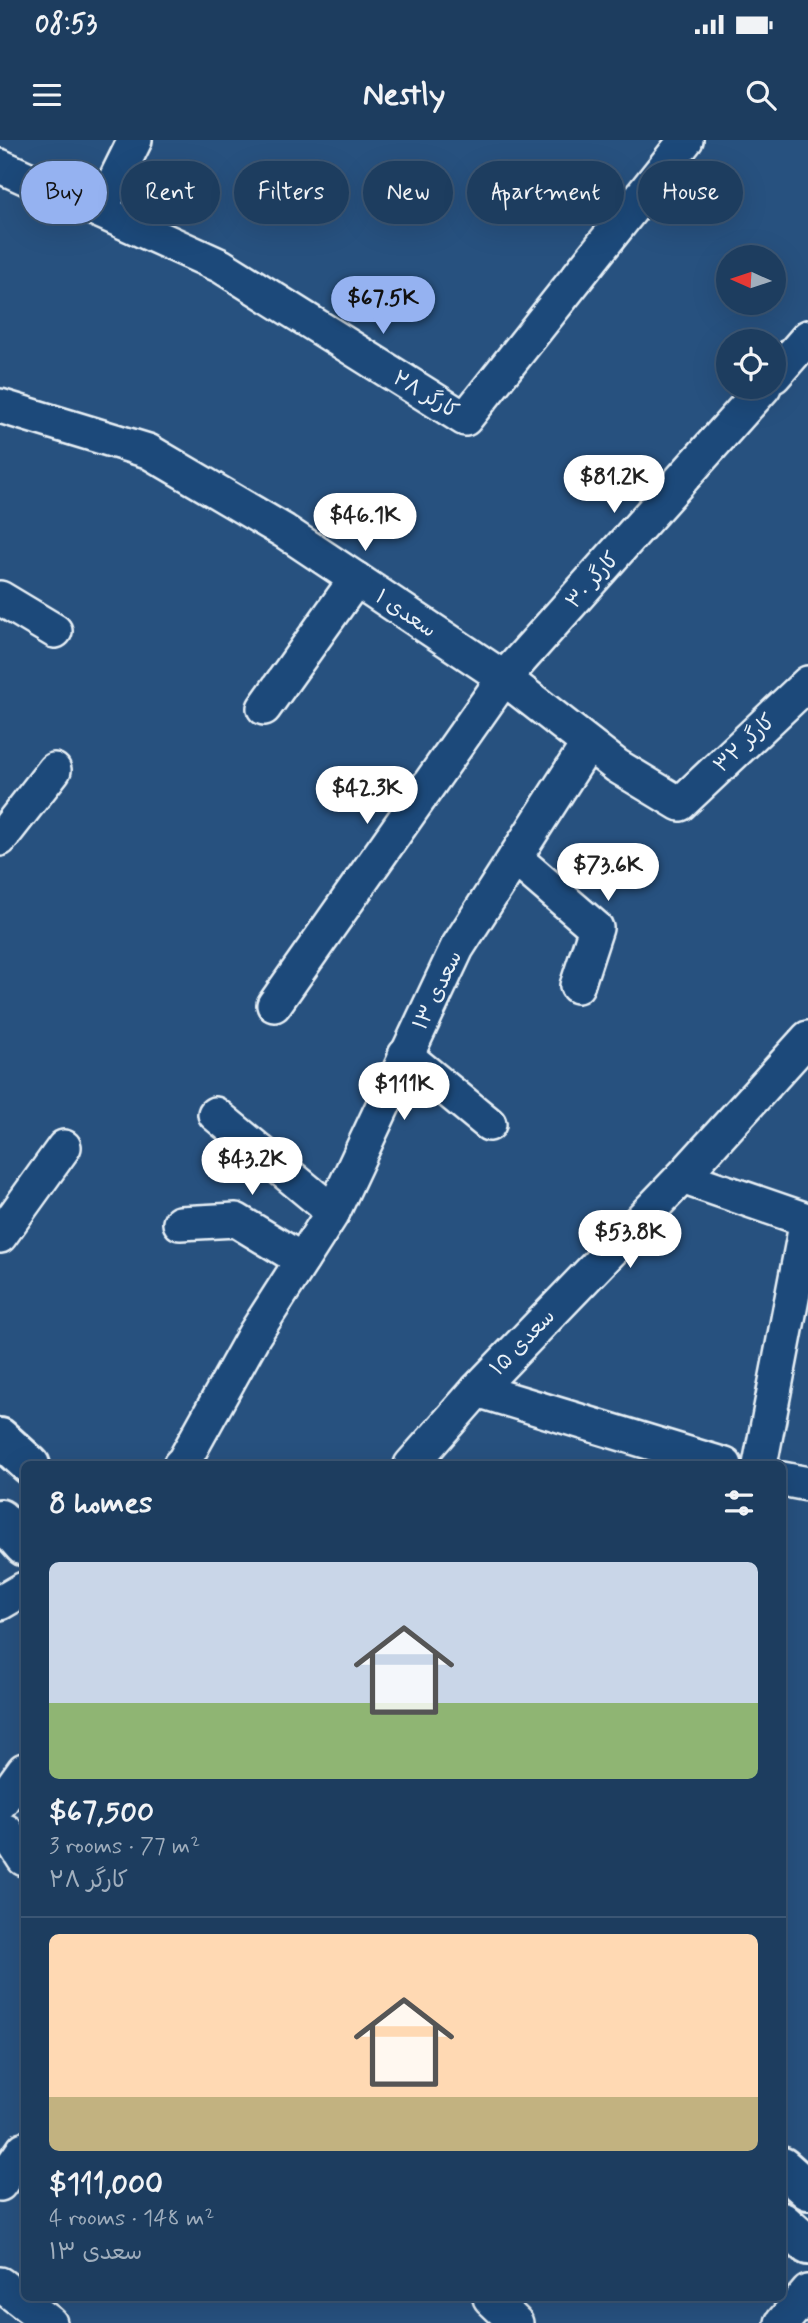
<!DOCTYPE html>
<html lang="en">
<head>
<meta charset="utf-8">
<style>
  :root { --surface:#1d3d5f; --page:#254465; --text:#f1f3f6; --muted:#a0aebd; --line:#3b5674; --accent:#95b2f1 }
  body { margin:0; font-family:Mynerve,"Playpen Sans Arabic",sans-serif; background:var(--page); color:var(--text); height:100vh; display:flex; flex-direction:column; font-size:26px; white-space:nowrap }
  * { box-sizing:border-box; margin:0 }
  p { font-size:23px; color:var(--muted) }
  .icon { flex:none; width:38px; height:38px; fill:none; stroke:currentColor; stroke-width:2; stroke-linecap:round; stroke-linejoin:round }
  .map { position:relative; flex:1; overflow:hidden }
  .details { position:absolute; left:21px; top:1321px; width:765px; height:840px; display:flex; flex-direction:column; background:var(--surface); border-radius:10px; box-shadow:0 7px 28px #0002,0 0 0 2px var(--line) }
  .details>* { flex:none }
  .top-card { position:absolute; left:21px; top:21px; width:766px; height:63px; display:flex; gap:14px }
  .needle { width:46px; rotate:273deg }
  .buttons { position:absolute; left:716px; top:105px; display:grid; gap:14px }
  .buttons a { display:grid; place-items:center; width:70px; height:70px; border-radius:50%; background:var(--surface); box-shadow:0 7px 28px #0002,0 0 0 2px var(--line); font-size:35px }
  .price { position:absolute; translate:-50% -60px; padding:0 16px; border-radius:24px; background:#fff; color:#222; font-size:23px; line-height:46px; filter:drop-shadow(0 2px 4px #0008) }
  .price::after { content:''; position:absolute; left:50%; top:42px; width:21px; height:16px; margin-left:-10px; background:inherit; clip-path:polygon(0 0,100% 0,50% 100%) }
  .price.on { background:var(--accent); color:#111 }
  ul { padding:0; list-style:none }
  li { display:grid; align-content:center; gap:14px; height:371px; padding:0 28px }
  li+li { border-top:2px solid var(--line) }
  li span { display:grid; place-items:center; height:217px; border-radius:10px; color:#555 }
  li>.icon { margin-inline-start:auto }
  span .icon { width:126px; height:126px; fill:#fffc; stroke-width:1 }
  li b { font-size:30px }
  h2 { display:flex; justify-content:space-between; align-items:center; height:84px; padding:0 28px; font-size:30px }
  .chip { padding:0 24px; border-radius:32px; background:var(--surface); box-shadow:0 7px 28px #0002,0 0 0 2px var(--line); font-size:24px; line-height:63px }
  .chip.on { background:var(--accent); color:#111 }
  .status { display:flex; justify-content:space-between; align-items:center; height:49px; padding:0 35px; background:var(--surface); direction:ltr }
  .status svg { height:19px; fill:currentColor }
  header { display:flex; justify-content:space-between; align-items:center; height:91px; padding:0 28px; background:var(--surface); font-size:32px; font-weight:700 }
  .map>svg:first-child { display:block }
</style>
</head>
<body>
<div class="status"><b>08:53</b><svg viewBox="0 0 49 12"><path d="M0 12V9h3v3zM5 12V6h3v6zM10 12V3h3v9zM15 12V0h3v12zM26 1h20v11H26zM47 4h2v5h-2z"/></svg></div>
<header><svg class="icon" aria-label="menu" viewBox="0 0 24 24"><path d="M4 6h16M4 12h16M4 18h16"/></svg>Nestly<svg class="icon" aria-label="search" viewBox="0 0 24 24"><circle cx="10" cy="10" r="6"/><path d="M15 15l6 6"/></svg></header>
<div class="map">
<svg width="808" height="2183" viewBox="0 0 808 2183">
  <rect width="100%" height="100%" fill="#27517f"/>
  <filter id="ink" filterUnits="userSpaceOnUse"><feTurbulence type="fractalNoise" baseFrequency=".0143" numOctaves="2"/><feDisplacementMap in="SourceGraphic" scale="14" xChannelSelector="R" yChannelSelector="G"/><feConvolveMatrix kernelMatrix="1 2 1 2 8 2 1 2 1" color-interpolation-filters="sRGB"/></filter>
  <g filter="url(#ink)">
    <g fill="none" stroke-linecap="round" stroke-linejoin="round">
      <defs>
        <g id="minor">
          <polyline points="0,26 221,126 465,279 686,0"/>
          <polyline points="100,71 135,0"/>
          <polyline points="774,236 808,197"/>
          <polyline points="0,266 148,311 284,391 504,538 617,626 680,664 808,543"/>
          <polyline points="0,458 55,491"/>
          <polyline points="264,568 356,439"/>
          <polyline points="0,699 54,630"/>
          <polyline points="515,718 596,788 577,846"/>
          <polyline points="274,865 504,538 764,247"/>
          <polyline points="405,915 489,984"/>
          <polyline points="215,974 333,1072"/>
          <polyline points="682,1037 807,1080 760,1325"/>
          <polyline points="180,1083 236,1080 302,1120"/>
          <polyline points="0,1096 64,1007"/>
          <polyline points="477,1250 725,1325"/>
          <polyline points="180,1325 184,1321 254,1195 333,1072 457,808 588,604"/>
          <polyline points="411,1325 477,1250 682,1037 808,898"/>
          <polyline points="782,1339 808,1344"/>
          <polyline points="0,1463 24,1449"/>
          <polyline points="0,1663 24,1630"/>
          <polyline points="6,1691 24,1719"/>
          <polyline points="0,2044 24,2009"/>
          <polyline points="0,2144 50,2183"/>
          <polyline points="490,2158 516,2183"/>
          <polyline points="782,2183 808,2152"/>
        </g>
        <g id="secondary">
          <polyline points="0,1298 30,1325"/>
          <polyline points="0,1379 24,1406"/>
          <polyline points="782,2027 808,2050"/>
          <polyline points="782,2082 808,2105"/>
        </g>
      </defs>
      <use href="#minor" stroke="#e8f1f8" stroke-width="38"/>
      <use href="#secondary" stroke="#e8f1f8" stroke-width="44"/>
      <use href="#minor" stroke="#1f4a7a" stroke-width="33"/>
      <use href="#secondary" stroke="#1f4a7a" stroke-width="38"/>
    </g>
  </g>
  <g text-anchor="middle" stroke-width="5" stroke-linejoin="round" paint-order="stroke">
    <g font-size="21" fill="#e8f1f8" stroke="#1f4a7a">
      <text transform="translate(426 254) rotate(31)" y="7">کارگر ۲۸</text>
      <text transform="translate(592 440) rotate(-48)" y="7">کارگر ۳۰</text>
      <text transform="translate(406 473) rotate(34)" y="7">سعدی ۱</text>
      <text transform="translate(744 603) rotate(-43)" y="7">کارگر ۳۲</text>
      <text transform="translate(437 850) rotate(-64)" y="7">سعدی ۱۳</text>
      <text transform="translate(522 1202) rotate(-46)" y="7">سعدی ۱۵</text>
    </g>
  </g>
</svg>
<div class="buttons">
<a><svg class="needle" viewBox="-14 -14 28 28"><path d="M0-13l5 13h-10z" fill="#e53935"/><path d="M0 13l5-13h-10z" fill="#a0aebd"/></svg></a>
<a><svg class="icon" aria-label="locate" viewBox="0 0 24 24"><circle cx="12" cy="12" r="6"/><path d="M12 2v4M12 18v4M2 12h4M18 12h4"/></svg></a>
</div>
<b class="price on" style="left:383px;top:196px">$67.5K</b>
<b class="price" style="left:614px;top:375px">$81.2K</b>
<b class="price" style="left:365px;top:413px">$46.1K</b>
<b class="price" style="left:367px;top:686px">$42.3K</b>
<b class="price" style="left:608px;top:763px">$73.6K</b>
<b class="price" style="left:404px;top:982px">$111K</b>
<b class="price" style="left:252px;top:1057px">$43.2K</b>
<b class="price" style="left:630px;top:1130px">$53.8K</b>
<div class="top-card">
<a class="chip on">Buy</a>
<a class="chip">Rent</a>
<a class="chip">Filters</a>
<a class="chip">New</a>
<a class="chip">Apartment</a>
<a class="chip">House</a>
</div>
<section class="details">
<h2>8 homes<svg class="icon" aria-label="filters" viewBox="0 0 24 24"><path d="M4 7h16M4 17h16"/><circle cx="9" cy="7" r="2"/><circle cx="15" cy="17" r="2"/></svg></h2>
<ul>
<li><span style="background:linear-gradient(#c9d6e8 65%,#8fb573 0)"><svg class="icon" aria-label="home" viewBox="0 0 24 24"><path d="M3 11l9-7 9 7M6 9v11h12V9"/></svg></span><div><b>$67,500</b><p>3 rooms · 77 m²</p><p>کارگر ۲۸</p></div></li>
<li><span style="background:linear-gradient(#ffd9b3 75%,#c2b280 0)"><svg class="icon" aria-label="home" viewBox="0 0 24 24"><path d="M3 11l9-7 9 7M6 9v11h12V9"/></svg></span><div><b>$111,000</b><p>4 rooms · 148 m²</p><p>سعدی ۱۳</p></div></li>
</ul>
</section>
</div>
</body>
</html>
